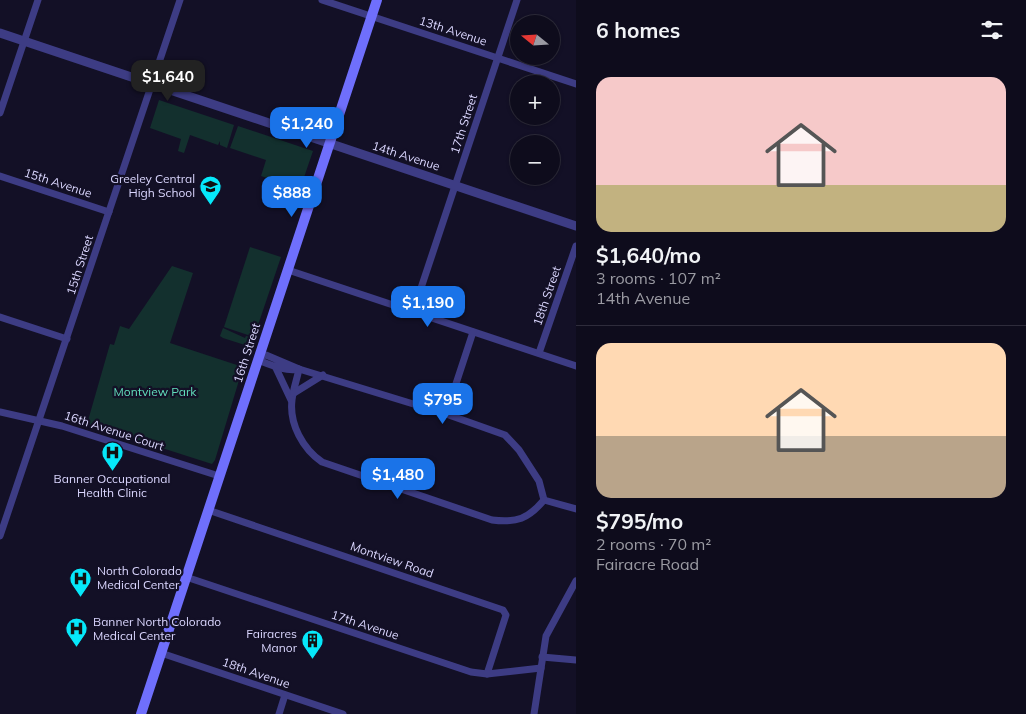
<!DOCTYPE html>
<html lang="en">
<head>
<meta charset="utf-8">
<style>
  :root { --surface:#0e0c1c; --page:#1c1a29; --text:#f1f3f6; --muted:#9b9ba3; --line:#2e2c3b; --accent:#1a73e8 }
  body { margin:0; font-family:Mulish,sans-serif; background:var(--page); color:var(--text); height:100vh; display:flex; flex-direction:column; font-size:19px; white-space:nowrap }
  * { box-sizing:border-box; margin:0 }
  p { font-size:16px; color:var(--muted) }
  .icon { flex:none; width:28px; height:28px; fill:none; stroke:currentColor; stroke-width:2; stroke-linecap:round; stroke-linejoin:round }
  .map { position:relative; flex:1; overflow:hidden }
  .details { display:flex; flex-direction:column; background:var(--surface); width:450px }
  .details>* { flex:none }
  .needle { width:32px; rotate:288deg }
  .controls { position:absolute; left:510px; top:15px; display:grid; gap:10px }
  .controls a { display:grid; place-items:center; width:50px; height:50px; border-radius:50%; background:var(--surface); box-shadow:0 1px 4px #0004,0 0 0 1px var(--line); font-size:25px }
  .price { position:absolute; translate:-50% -42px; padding:0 11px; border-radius:10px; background:var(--accent); color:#fff; font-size:16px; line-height:32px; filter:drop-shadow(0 1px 2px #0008) }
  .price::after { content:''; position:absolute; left:50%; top:30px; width:15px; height:11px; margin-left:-8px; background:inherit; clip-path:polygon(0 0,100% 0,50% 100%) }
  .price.active { background:#222; color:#fff }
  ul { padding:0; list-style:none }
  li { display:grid; align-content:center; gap:10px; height:265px; padding:0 20px }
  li+li { border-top:1px solid var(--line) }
  li span { display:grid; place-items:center; height:155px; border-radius:15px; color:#555 }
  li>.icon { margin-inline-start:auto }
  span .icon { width:90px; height:90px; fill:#fffc; stroke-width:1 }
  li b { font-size:21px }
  h2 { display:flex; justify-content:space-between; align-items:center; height:60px; padding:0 20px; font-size:21px }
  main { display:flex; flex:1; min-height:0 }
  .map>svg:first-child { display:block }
</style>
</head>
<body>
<main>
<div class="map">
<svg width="576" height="714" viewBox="0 0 576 714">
  <rect width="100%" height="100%" fill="#131026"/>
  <g fill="#13302e">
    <polygon points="159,100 234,125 227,148 220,145 220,141 218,145 190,135 184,153 178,151 181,139 150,128"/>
    <polygon points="238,126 313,151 300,189 261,176 266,160 230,148"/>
    <polygon points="250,247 281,257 254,337 224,327"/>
    <polygon points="172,266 193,273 170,343 243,367 215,460 212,464 87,424 110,344 114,345 120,326 129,329"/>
    <polygon points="223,328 245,338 246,336 255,338 251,346 248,346 223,338 220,336"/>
  </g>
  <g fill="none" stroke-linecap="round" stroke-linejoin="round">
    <g stroke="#3d3c84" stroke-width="7">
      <polyline points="322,0 576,84"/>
      <polyline points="0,113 38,0"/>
      <polyline points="0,176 109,212"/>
      <polyline points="288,270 576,366"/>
      <polyline points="413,312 517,0"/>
      <polyline points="0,317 67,339"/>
      <polyline points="539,353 576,246"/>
      <polyline points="275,366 291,400"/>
      <path d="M 299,369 C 288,372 273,366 263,362 L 259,356 L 266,355 L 299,369 L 446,414 L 505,435 L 519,450 L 539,481 L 544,500"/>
      <path d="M 299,369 C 297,379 293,390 292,400 C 289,424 303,449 322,462 L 492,520 C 517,523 528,519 544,500"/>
      <polyline points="294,393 323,375"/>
      <polyline points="0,412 62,426 219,476"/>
      <polyline points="446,414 473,332"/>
      <polyline points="544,500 576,509"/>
      <polyline points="208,510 503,610 506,615 487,674"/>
      <polyline points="0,536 180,0"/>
      <polyline points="186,577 471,672 487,674 541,668"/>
      <polyline points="161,653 343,714"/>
      <polyline points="542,657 576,660"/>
      <polyline points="279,714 285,695"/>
      <polyline points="534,714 546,636 576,581"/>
    </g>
    <polyline stroke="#3d3c84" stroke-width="9" points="0,33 576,226"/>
    <polyline stroke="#6f6ffc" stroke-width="10" points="141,714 377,0"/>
  </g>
  <defs>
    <symbol id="school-pin" viewBox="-11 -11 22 30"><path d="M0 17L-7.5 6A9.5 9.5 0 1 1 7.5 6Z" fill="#06e8fa" stroke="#131026"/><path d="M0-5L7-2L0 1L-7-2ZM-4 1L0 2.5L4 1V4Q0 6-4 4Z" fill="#111"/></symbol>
    <symbol id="hospital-pin" viewBox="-11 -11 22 30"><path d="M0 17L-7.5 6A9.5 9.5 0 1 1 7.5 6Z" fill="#06e8fa" stroke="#131026"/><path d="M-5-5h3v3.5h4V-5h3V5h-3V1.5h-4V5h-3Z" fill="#111"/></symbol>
    <symbol id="building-pin" viewBox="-11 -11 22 30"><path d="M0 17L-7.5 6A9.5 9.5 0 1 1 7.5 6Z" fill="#06e8fa" stroke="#131026"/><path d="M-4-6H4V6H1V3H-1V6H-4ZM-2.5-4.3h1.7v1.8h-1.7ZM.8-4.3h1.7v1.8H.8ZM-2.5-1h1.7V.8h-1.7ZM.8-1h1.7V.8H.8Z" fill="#111"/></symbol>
  </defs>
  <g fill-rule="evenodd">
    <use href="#school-pin" x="198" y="174" width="25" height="34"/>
    <use href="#hospital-pin" x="100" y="440" width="25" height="34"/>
    <use href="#hospital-pin" x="68" y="566" width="25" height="34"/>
    <use href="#hospital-pin" x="64" y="616" width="25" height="34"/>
    <use href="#building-pin" x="300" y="628" width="25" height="34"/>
  </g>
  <g text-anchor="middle" stroke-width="4.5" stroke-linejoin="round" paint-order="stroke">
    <g font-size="12" fill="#dad6fe" stroke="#131026">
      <text transform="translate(453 31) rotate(18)" y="4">13th Avenue</text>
      <text transform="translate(464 124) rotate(-72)" y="4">17th Street</text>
      <text transform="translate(406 156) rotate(18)" y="4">14th Avenue</text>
      <text transform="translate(58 183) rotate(18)" y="4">15th Avenue</text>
      <text transform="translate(80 265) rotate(-72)" y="4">15th Street</text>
      <text transform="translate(547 296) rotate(-71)" y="4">18th Street</text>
      <text transform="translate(247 353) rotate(-72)" y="4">16th Street</text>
      <text transform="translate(114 431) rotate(18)" y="4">16th Avenue Court</text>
      <text transform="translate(392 560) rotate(19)" y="4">Montview Road</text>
      <text transform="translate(365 625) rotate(18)" y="4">17th Avenue</text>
      <text transform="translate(256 673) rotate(19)" y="4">18th Avenue</text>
    </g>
    <g font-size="12" fill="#dad6fe" stroke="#131026" text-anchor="end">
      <text x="195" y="183">Greeley Central<tspan x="195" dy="14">High School</tspan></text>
      <text x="112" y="483" text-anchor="middle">Banner Occupational<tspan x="112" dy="14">Health Clinic</tspan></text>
      <text x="97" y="575" text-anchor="start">North Colorado<tspan x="97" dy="14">Medical Center</tspan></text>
      <text x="93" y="626" text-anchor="start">Banner North Colorado<tspan x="93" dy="14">Medical Center</tspan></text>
      <text x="297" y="638">Fairacres<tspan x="297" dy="14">Manor</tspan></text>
    </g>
    <g font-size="12" fill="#62debc" stroke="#131026">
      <text x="155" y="396">Montview Park</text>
    </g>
  </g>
</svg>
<div class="controls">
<a><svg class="needle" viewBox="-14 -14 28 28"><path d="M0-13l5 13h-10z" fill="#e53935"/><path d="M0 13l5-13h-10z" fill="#9b9ba3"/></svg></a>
<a>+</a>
<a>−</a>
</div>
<b class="price active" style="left:168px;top:102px">$1,640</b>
<b class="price" style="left:307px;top:149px">$1,240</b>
<b class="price" style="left:292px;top:218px">$888</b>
<b class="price" style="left:428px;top:328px">$1,190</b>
<b class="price" style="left:443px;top:425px">$795</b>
<b class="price" style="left:398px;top:500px">$1,480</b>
</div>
<section class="details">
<h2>6 homes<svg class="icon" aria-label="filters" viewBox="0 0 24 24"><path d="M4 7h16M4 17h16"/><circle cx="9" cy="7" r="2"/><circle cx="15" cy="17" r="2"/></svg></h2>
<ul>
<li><span style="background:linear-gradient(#f6c9c9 70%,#c2b280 0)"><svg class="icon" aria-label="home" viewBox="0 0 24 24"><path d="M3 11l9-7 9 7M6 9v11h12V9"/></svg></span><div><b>$1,640/mo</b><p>3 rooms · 107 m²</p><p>14th Avenue</p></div></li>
<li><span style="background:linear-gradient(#ffd9b3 60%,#b9a48a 0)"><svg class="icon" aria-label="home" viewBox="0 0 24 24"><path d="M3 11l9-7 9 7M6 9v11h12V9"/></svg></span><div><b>$795/mo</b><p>2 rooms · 70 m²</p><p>Fairacre Road</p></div></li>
</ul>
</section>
</main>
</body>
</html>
